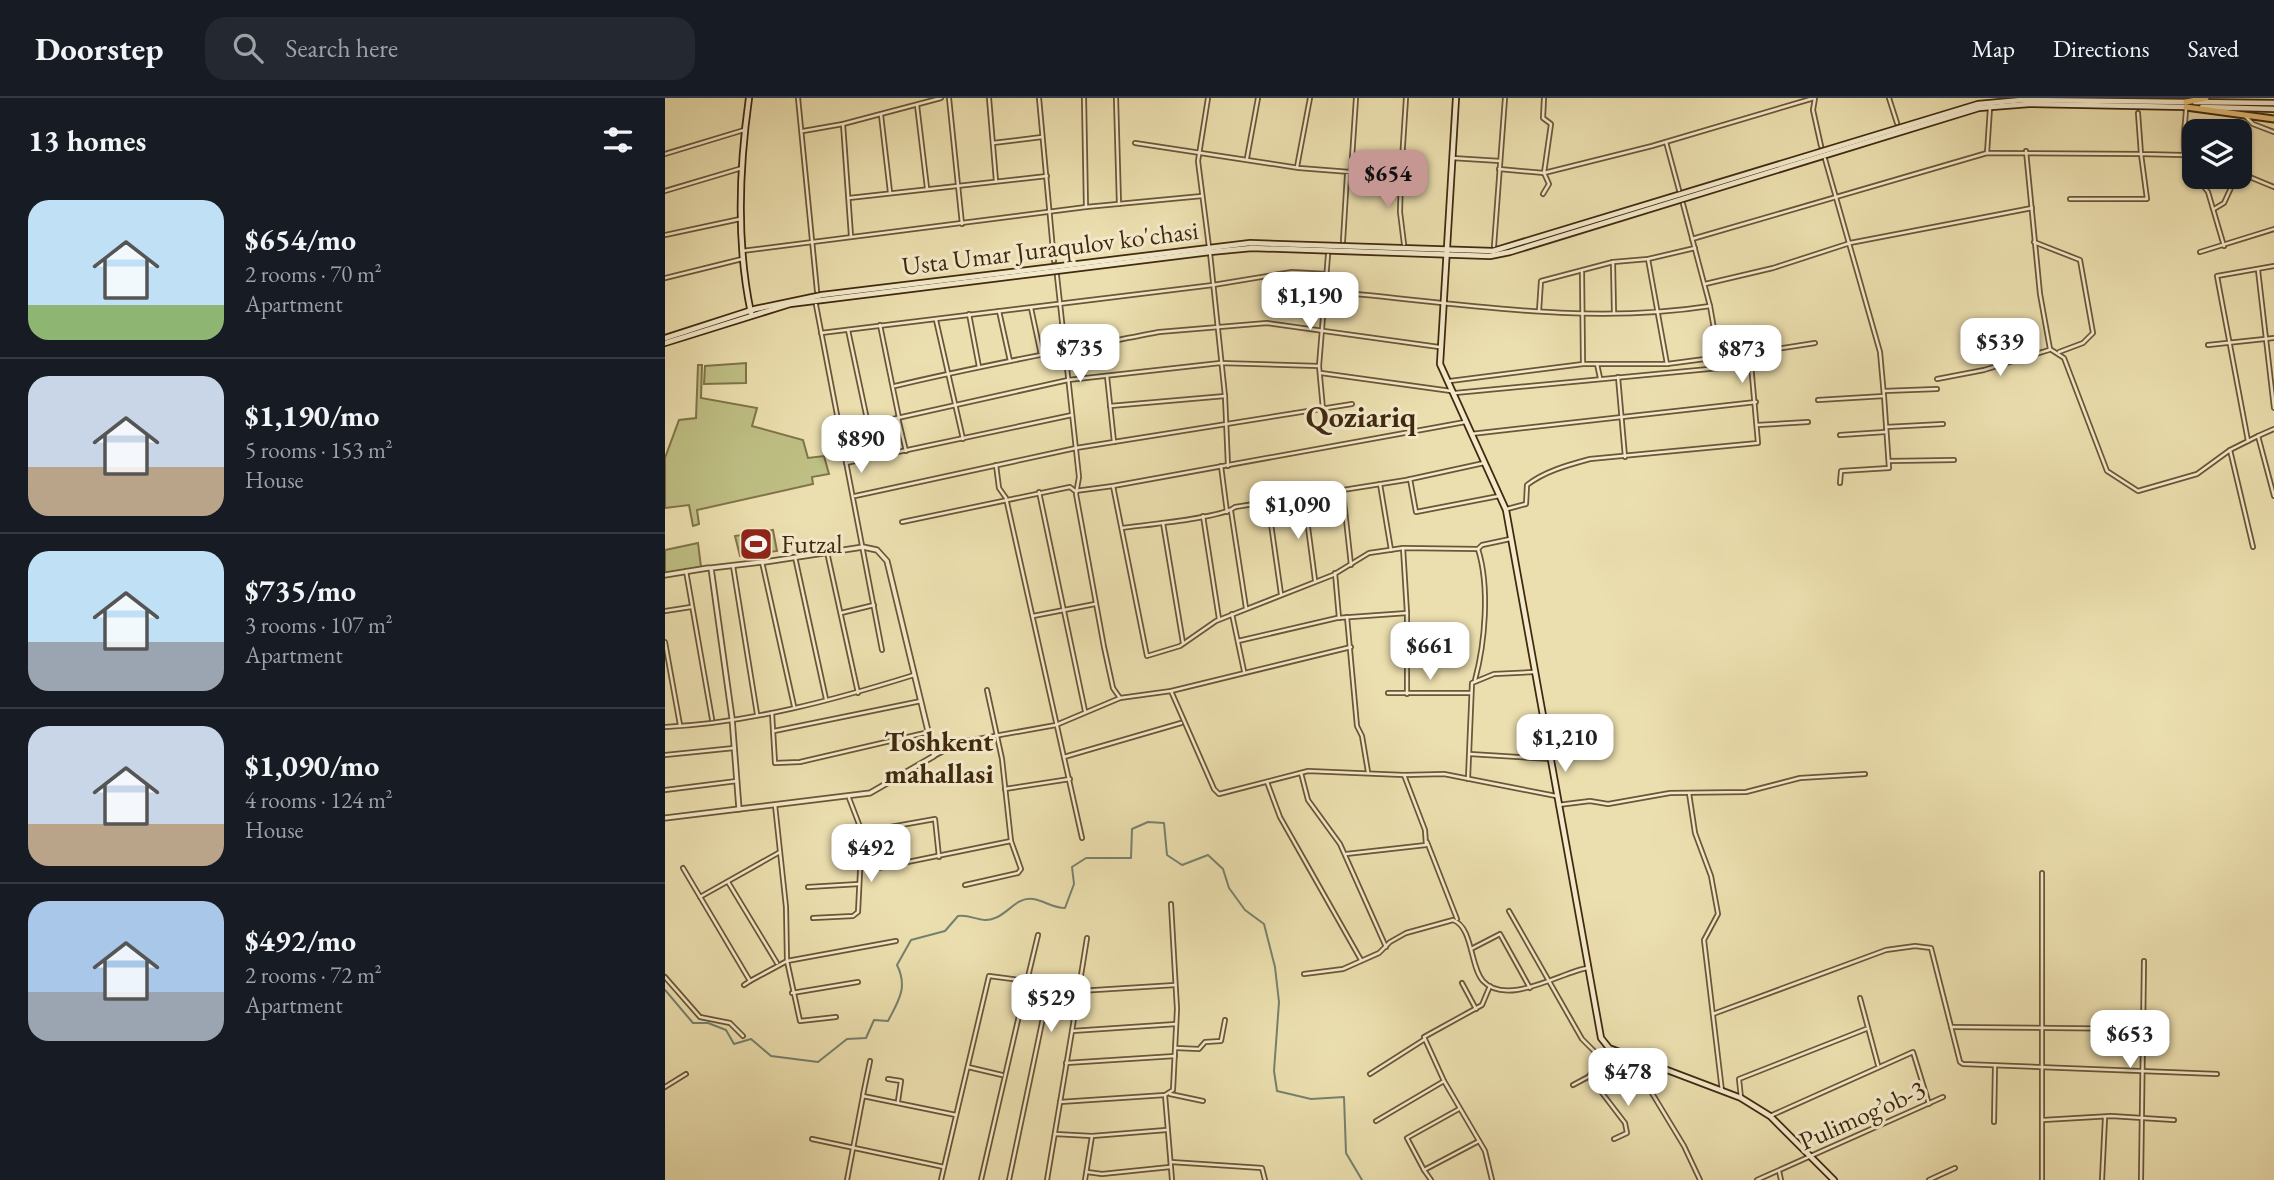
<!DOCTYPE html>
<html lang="en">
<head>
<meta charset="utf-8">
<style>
  :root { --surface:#171b24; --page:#242831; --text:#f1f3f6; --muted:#9ea1a6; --line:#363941; --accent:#c59692 }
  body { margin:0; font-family:"EB Garamond",serif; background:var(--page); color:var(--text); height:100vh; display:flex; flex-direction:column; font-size:26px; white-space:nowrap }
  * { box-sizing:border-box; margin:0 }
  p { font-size:23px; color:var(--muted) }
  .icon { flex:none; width:38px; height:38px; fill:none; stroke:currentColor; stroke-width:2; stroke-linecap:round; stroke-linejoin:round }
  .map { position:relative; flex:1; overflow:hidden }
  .panel { display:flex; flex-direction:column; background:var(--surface); width:665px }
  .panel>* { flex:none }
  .buttons { position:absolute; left:1517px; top:21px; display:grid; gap:14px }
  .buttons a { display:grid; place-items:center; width:70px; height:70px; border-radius:14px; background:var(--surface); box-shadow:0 2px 5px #0004; font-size:35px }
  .price { position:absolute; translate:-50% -60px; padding:0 16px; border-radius:14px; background:#fff; color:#222; font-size:23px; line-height:46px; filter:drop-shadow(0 2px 4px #0008) }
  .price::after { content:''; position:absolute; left:50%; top:42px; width:21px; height:16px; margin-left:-10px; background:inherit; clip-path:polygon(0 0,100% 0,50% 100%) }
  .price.current { background:var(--accent); color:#111 }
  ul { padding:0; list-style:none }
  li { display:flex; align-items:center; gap:21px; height:175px; padding:0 28px }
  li+li { border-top:2px solid var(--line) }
  li span { display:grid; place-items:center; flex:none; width:196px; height:140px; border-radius:21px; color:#555 }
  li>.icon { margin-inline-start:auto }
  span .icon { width:84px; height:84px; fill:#fffc; stroke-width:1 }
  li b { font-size:30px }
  h2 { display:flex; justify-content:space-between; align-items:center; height:84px; padding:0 28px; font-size:30px }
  header { display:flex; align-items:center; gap:42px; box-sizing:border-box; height:98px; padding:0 35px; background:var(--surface); border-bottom:2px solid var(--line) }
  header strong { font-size:33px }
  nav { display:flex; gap:38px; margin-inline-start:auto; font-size:24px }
  .search { width:490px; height:63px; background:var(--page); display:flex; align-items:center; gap:18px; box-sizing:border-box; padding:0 24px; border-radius:21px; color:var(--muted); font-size:26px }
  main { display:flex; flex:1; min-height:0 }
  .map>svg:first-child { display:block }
</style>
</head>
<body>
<header>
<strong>Doorstep</strong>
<div class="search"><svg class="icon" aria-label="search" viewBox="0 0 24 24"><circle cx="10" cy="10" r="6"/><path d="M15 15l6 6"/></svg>Search here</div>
<nav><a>Map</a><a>Directions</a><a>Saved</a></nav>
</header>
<main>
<section class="panel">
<h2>13 homes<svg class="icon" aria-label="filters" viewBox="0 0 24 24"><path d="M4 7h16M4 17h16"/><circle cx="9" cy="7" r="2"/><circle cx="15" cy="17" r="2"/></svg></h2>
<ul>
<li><span style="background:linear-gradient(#bfe0f5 75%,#8fb573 0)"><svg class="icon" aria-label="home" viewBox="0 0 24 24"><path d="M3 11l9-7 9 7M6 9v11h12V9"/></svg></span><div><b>$654/mo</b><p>2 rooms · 70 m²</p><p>Apartment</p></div></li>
<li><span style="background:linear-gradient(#c9d6e8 65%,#b9a48a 0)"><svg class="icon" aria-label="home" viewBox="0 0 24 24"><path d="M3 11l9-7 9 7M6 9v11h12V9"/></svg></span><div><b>$1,190/mo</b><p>5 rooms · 153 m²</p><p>House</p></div></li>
<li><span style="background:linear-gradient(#bfe0f5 65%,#9aa5b1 0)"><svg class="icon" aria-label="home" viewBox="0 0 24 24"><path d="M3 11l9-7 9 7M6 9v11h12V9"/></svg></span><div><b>$735/mo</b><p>3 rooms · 107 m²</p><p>Apartment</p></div></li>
<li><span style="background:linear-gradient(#c9d6e8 70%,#b9a48a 0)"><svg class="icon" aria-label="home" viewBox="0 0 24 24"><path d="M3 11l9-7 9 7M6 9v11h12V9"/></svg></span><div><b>$1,090/mo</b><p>4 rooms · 124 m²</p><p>House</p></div></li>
<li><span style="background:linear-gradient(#a9c7e8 65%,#9aa5b1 0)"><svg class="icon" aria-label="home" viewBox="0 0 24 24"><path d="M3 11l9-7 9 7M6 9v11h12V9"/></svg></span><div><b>$492/mo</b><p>2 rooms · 72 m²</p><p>Apartment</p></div></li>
</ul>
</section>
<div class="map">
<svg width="1609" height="1082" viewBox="0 0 1609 1082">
  <rect width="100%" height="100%" fill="#ecdfaf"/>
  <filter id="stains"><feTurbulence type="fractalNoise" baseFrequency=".00286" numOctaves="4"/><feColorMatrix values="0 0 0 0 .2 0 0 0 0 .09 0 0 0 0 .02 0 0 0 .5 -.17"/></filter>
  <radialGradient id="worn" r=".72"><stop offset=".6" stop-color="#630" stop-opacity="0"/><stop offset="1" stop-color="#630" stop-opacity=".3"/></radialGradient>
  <g fill="#bfc085" stroke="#80744a" stroke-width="2">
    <polygon points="81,265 81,285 39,286 40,268"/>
    <polygon points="33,267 37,267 36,300 92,310 87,328 138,342 143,360 159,358 164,376 147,379 148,386 32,412 34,426 28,428 24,407 0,410 0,360 14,322 31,320"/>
    <polygon points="108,432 112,453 75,458 70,438"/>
    <polygon points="33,445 36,469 0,475 0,452"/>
  </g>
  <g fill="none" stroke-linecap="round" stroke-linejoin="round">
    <path stroke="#75816e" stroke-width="2" d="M 0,892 L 28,925 L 43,925 L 61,932 L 69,946 L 86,941 L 106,958 L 153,964 L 182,941 L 201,940 L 209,922 L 223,923 C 234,902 243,889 232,867 L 246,842 L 280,833 L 293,818 C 307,816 316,826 330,820 C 344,815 351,799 368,801 C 380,803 388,810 400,810 L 409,786 L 407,769 L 421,760 L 466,760 L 467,731 L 483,724 L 499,725 L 502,757 L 517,767 L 543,757 L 558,771 L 564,790 L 580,812 L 599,826 L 610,869 L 614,904 L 609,973 L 612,993 L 646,1001 L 679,999 L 681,1055 L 697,1082"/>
    <defs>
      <g id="minor">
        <polyline points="133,0 152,193"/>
        <polyline points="284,0 297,126"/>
        <polyline points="324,0 331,83"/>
        <polyline points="374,0 389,163"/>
        <polyline points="419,0 421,109"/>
        <polyline points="451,0 454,106"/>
        <polyline points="543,0 533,63 544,149"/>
        <polyline points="1150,0 1148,12 1156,48"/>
        <polyline points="1224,0 1232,25"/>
        <polyline points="252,7 262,90"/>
        <path d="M 1521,11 C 1520,35 1513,58 1530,77"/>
        <polyline points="1473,15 1476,56 1518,57"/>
        <polyline points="216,17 225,94"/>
        <polyline points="1580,18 1588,26 1609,34"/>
        <polyline points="178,26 186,138"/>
        <polyline points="138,33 178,26 276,0"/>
        <polyline points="1001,44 1014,92"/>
        <polyline points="328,45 377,39"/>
        <polyline points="470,45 634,70 736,78 741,0"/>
        <polyline points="1361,53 1375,196 1385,251 1399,260 1442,373 1473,393 1532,376 1565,352 1593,338 1609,398"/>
        <polyline points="1322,55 1325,10"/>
        <polyline points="0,56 79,32"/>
        <polyline points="582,60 593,0"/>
        <polyline points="787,60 835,63"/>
        <polyline points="632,69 645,0"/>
        <polyline points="834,71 879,75 886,26 878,20 879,0"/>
        <polyline points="686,75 691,0"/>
        <polyline points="1575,75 1609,89"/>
        <polyline points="736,78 735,114 739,146"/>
        <polyline points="1531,79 1543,94 1559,148"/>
        <polyline points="0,93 77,70"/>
        <polyline points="878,96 884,86 879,75 987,48 1149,0"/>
        <polyline points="184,100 382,78"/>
        <polyline points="1018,106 1045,208 1054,259"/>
        <polyline points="1549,111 1559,105 1571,79"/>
        <polyline points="0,137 75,121"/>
        <polyline points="1027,141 1322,55 1476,56 1482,101 1405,101"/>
        <polyline points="678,143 682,77"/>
        <polyline points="1369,144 1415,162 1428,235 1418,245 1394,254"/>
        <polyline points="829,148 840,0"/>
        <polyline points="77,153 421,109 537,98"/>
        <polyline points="1535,154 1609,131"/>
        <polyline points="545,155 560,298 563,368"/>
        <polyline points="983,161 1002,266"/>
        <polyline points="948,164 949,215"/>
        <polyline points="1593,172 1609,310"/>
        <polyline points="917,174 918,265"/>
        <polyline points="392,178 414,379 411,396 439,549 448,590 455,600"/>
        <polyline points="0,180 77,161"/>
        <polyline points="1040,186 1108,170 1185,145 1367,110"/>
        <path d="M 660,193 C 787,204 918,228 1045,208"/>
        <polyline points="151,207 217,552"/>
        <polyline points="366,210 376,257"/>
        <polyline points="334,213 345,263"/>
        <polyline points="874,213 876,183 948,164 983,161 1030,150"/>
        <polyline points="304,216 314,269"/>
        <polyline points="271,222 298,341"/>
        <polyline points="215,227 234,320"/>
        <polyline points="183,232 203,326"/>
        <polyline points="156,235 548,187 627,174 661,176"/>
        <polyline points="1543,247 1609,240"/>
        <polyline points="1085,255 1150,245"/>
        <polyline points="932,266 935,280"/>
        <polyline points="656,275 786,293"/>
        <polyline points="442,278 449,344"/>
        <polyline points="953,279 960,359"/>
        <polyline points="1272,281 1319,272 1384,252"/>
        <path d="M 785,283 L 918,266 L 1002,266 L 1085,255 L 1093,345 L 925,361 C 903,367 880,373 862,387 L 861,406 L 842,411"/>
        <path d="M 230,288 C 317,267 407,251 494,234 L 602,225 L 774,249"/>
        <polyline points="1219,293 1272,291"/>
        <polyline points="790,295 1086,267"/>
        <polyline points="1153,302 1219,298 1215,254 1160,61"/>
        <polyline points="445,308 560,298"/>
        <polyline points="658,311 654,268 663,157"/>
        <polyline points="233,320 241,353"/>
        <polyline points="1092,327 1143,324"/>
        <polyline points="1221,329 1278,326"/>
        <polyline points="174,333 403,282 555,265 654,268"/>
        <polyline points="806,336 1091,304"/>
        <polyline points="1175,337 1220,334"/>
        <polyline points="1593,338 1609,331"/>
        <polyline points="1583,343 1552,178 1609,168"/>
        <polyline points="1565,352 1588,449"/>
        <polyline points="1224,363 1289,362"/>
        <polyline points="181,365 407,317"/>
        <polyline points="331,367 334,390 341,400 417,740"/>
        <polyline points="556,368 562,414"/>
        <polyline points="745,381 751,414 834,398"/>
        <polyline points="1175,385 1176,373 1224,370 1219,298"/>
        <polyline points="715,386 726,452"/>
        <polyline points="448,388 482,558 515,548 551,523 668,477 704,455 738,450 813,451 817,447 845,441"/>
        <polyline points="374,394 420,613"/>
        <polyline points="678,394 686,467"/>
        <polyline points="190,398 411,350 687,306"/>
        <polyline points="639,399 650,482"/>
        <polyline points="603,405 616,496"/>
        <polyline points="566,413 581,510"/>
        <polyline points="538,418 554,521"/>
        <polyline points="237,424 405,389 410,393 448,388 800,324"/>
        <polyline points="498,425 518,545"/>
        <path d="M 457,430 C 477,427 558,420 570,409 L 741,382 L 819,365"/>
        <polyline points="738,450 742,515 742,596"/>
        <polyline points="162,454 193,595"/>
        <polyline points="130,459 161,601"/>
        <polyline points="97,464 129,608"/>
        <polyline points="68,468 92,616"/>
        <polyline points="21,473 47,621"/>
        <polyline points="670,475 674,520"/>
        <polyline points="0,513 26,509"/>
        <polyline points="176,515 209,507"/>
        <polyline points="567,516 579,573"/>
        <polyline points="368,518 430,506"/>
        <polyline points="682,519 692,628 697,638 703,674"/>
        <polyline points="573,543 672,520 742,515"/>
        <polyline points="0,544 15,627"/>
        <path d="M 810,582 C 820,545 825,489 813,451"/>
        <polyline points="506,593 549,691 554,696 643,673 739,677"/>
        <polyline points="723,595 806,595"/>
        <polyline points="107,615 110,665 135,664 264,634"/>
        <path d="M 0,629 C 84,625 169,602 249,577"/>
        <polyline points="109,633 256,603"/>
        <polyline points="805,656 885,661"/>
        <polyline points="0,657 69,650"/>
        <polyline points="269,658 296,644 391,627 455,600 506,593 686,549"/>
        <polyline points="399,659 516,625"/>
        <polyline points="636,675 643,702 675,746 721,849"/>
        <polyline points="803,681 807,585 829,576 869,574"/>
        <polyline points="602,684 615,719 696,862"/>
        <polyline points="340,691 405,681"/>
        <polyline points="0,692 72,683"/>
        <polyline points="1024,695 1030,735 1046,778 1053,816 1039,842 1057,993"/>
        <polyline points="110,707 121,809 122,863 135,923 171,919"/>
        <polyline points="893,707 925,703 943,706 1005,695 1081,694 1135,680 1200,676"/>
        <polyline points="197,734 270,721 274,759"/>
        <polyline points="762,744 792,821"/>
        <polyline points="681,756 761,747 760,732 739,677 779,676 891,698"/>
        <polyline points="18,770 85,883 122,863 231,843"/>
        <polyline points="213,770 346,743"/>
        <polyline points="1377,775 1377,1082"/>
        <polyline points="63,784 112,865"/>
        <polyline points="300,787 353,775 356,771 346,743 337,661 322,592"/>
        <polyline points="143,789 194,786"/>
        <polyline points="35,799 115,754"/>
        <polyline points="844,813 917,941 936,960"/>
        <polyline points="148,820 188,818 193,814 197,734 184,700"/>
        <polyline points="806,851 835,836 865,890"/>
        <path d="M 639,876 L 678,871 L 714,855 L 725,844 L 741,835 L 788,822 C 808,829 805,869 818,883 C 842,909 897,874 922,870"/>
        <polyline points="0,879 35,919 65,925 78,938"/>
        <polyline points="362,883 373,837"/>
        <polyline points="797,885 811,911"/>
        <polyline points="79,887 85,883"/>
        <polyline points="825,888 817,907 759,939 779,983 820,1053 827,1082"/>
        <polyline points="127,895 193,884"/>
        <polyline points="1195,900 1213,967"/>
        <polyline points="1048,916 1221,852 1250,848 1266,850 1295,964 1298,966 1552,976"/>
        <polyline points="1286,929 1477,931"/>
        <polyline points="407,933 422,840"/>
        <polyline points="511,950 534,951 540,944 556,943 560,922"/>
        <polyline points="944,950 924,978 960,1025 962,1035 949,1041"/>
        <polyline points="980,963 976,977 1019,1048 1035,1082"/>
        <polyline points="401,965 510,958"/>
        <polyline points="303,969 337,977"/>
        <polyline points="705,976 760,941"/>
        <polyline points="223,981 236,983 233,1003"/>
        <polyline points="908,987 923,979"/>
        <polyline points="0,989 21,976"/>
        <polyline points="505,996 538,1003"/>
        <polyline points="198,997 205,963"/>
        <polyline points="500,997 507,1082"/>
        <polyline points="1076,1000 1074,981 1201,931"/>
        <polyline points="395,1004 500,997 508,992 512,911 506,806"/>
        <polyline points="1105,1018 1248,954 1264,1006"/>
        <polyline points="1378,1022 1446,1018 1509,1022"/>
        <polyline points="711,1023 779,983"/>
        <polyline points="1329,1024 1330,968"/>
        <polyline points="390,1036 427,1038 501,1032"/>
        <polyline points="147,1041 279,1069 276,1082"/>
        <polyline points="506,1064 597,1070 600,1082"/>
        <polyline points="279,1069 324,878 362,883 316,1082"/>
        <polyline points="759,1072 742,1040 794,1011"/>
        <polyline points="1114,1073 1116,1082"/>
        <polyline points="422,1074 437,1076 505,1069"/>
        <polyline points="182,1082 198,998 291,1017"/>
        <polyline points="344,1082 384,891 414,893 510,887"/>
        <polyline points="382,1082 407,933 511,926"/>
        <polyline points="420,1082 427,1038"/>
        <polyline points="766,1082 759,1072 814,1043"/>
        <polyline points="1092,1082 1278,999"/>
        <polyline points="1264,1082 1290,1070"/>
        <polyline points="1437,1082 1440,1020"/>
        <polyline points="1476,1082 1479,863"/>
      </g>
      <g id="tertiary">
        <polyline points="0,477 43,470 46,470 97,464 100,464 198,449 212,452 222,463 269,658 205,695 74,711 67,620 46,470"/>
        <polyline points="0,720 74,711"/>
      </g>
      <g id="secondary">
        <path d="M 84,0 C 74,71 71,145 86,215"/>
        <polyline points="791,0 775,266 841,412 936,940 944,950 1076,1000 1105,1018 1169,1082"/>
        <polyline points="1530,4 1609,5"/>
        <polyline points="1537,9 1609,11"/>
        <polyline points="0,240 90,211 157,197 585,145 828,153 1313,6 1357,2 1522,4"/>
        <polyline points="0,245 125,206 545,154 587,150 825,158 845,154 1314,10 1364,6 1521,9"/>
      </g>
      <g id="trunk">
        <polyline points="1521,4 1541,0"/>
        <polyline points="1521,9 1609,21"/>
      </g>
    </defs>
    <use href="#minor" stroke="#6b5637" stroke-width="6"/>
    <use href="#tertiary" stroke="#6b5637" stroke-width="7"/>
    <use href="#secondary" stroke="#40290f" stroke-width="8"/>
    <use href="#trunk" stroke="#40290f" stroke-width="9"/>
    <use href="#minor" stroke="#f3eacb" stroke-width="2.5"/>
    <use href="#tertiary" stroke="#f3eacb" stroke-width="3.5"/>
    <use href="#secondary" stroke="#f3eacb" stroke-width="4.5"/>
    <use href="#trunk" stroke="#e6c078" stroke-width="5"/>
  </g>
  <defs>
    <symbol id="stadium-square" viewBox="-11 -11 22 22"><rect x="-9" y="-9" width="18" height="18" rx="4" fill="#8f2418" stroke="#f3eacb"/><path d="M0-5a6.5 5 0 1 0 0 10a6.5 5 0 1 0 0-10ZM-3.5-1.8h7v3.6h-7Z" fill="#fff"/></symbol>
  </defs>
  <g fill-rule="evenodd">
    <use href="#stadium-square" x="72" y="427" width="38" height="38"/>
  </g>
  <g text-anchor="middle" stroke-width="6" stroke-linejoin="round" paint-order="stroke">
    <g font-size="26" fill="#40290f" stroke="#f3eacb">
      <text transform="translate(385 150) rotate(-7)" y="9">Usta Umar Juraqulov ko'chasi</text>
      <text transform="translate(1197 1017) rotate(-24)" y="9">Pulimog’ob-3</text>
    </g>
    <g font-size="26" fill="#40290f" stroke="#f3eacb" text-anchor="start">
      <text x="116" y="455">Futzal</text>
    </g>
    <g font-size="28" font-weight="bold" fill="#40290f" stroke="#f3eacb">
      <text x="274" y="653">Toshkent<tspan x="274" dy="32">mahallasi</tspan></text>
    </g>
    <g font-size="30" font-weight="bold" fill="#40290f" stroke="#f3eacb">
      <text x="696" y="329">Qoziariq</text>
    </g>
  </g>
  <rect width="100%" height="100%" filter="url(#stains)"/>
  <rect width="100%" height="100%" fill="url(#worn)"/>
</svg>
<div class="buttons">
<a><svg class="icon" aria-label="layers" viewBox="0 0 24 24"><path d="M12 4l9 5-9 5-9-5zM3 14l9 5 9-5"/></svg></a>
</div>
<b class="price current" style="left:723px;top:112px">$654</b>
<b class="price" style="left:645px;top:234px">$1,190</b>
<b class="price" style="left:1335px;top:280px">$539</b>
<b class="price" style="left:415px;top:286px">$735</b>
<b class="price" style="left:1077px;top:287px">$873</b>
<b class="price" style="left:196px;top:377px">$890</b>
<b class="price" style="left:633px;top:443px">$1,090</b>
<b class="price" style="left:765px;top:584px">$661</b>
<b class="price" style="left:900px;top:676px">$1,210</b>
<b class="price" style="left:206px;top:786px">$492</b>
<b class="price" style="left:386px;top:936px">$529</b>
<b class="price" style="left:1465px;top:972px">$653</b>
<b class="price" style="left:963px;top:1010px">$478</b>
</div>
</main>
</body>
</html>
